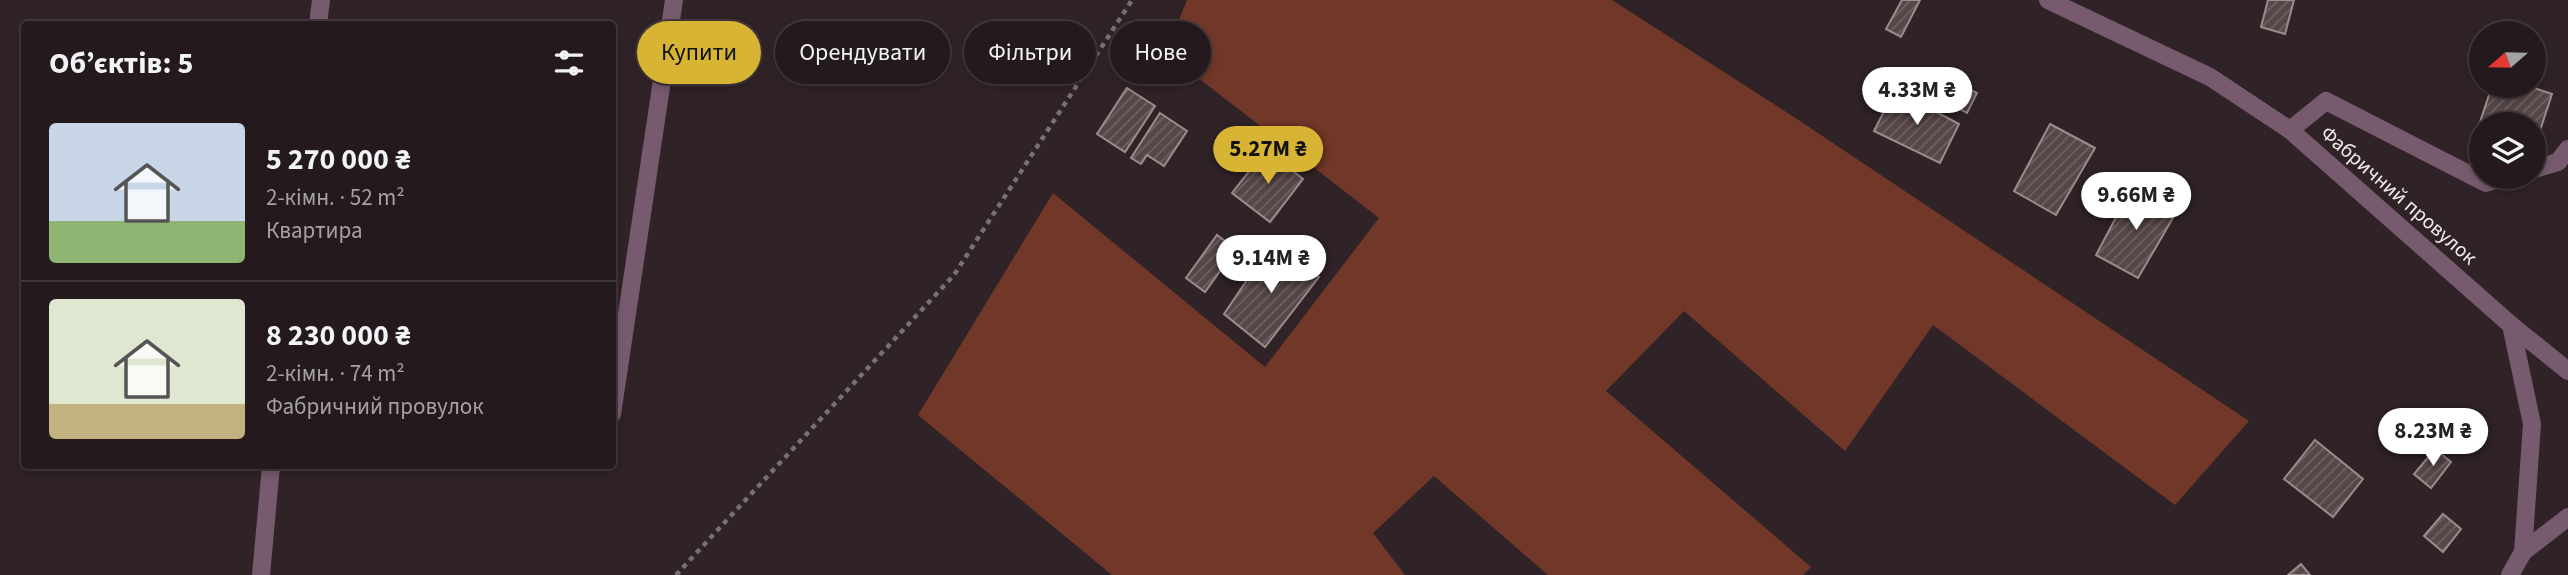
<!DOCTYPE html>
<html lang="uk">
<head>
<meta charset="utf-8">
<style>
  :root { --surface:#241a1d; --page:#2c2326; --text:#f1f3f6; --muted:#a3a1a4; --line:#41383b; --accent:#d8b434 }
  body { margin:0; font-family:"Source Sans 3",sans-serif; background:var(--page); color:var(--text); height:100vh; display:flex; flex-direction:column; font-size:26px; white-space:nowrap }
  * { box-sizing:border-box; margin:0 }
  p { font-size:23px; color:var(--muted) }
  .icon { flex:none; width:38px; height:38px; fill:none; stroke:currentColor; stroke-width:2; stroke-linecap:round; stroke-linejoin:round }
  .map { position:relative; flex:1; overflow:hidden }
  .panel { position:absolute; left:21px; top:21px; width:595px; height:448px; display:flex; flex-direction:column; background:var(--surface); border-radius:7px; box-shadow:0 4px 10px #0003,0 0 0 2px var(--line) }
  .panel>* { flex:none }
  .top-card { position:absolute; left:637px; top:21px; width:665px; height:63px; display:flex; gap:14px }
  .needle { width:46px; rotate:250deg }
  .buttons { position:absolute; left:2469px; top:21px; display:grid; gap:14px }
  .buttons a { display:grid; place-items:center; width:77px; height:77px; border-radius:50%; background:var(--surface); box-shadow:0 4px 10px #0003,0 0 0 2px var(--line); font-size:35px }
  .price { position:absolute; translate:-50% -60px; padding:0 16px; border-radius:24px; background:#fff; color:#222; font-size:23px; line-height:46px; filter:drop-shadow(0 2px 4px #0008) }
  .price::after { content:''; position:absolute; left:50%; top:42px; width:21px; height:16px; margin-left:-10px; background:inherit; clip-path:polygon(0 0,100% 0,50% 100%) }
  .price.current { background:var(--accent); color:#111 }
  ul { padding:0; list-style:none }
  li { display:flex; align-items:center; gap:21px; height:175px; padding:0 28px }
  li+li { border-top:2px solid var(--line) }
  li span { display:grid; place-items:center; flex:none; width:196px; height:140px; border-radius:7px; color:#555 }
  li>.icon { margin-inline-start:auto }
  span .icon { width:84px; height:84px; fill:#fffc; stroke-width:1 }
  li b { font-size:30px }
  h2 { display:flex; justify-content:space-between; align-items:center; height:84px; padding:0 28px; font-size:30px }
  .pill { padding:0 24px; border-radius:32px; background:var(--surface); box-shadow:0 4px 10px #0003,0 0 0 2px var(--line); font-size:24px; line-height:63px }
  .pill.current { background:var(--accent); color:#111 }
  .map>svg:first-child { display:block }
</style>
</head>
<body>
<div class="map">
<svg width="2568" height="575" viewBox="0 0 2568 575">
  <defs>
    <pattern id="building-hatch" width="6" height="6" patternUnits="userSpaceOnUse" patternTransform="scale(1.75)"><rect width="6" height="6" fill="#564647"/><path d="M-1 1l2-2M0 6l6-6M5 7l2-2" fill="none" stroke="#6f6162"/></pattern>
  </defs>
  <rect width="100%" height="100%" fill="#302327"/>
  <polygon fill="#713729" points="1187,0 1612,0 1797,119 2249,421 2175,505 1933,325 1845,451 1684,311 1606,391 1811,567 1803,575 1548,575 1434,476 1373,533 1405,575 1112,575 918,415 1053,193 1265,367 1379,218 1166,53"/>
  <g fill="url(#building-hatch)" stroke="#9c8b8b" stroke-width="2">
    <polygon points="1902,0 1920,0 1901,37 1886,29"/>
    <polygon points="2268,0 2294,0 2285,34 2261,27"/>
    <polygon points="1951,81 1977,93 1967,113 1942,100"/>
    <polygon points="2492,86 2528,86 2552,94 2537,140 2534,139 2534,124 2488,124 2480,122"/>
    <polygon points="1127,88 1155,106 1125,152 1097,134"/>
    <polygon points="1895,90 1959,124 1940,163 1874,131"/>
    <polygon points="1160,113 1187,131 1164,166 1147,155 1141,164 1131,158"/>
    <polygon points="2050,124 2095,148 2056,215 2014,191"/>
    <polygon points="1266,150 1303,179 1270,222 1232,193"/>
    <polygon points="2132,187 2177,211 2138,278 2096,255"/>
    <polygon points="1217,235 1236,249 1205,292 1186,278"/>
    <polygon points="1272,243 1319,277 1265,347 1224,314"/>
    <polygon points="2315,440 2363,479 2333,517 2284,479"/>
    <polygon points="2435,449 2451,462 2431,488 2414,474"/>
    <polygon points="2443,514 2461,529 2443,552 2424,536"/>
    <polygon points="2301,564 2310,575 2288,575"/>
  </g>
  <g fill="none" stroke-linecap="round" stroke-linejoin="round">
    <polyline stroke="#7a6f72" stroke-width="4.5" stroke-dasharray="5 5" stroke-linecap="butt" points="676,575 954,275 1132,0"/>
    <g stroke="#775a6e" stroke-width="18">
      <polyline points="2048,0 2210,77 2290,130 2511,325 2532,424 2523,552"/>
      <polyline points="318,24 321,0"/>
      <polyline points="2290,130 2326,101 2486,183 2506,177"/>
      <polyline points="2534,169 2558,162 2568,149"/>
      <polyline points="2511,325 2568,371"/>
      <polyline points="612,414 674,0"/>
      <polyline points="261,575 271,466"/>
      <polyline points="2510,575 2523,552 2568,517"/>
    </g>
  </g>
  <g text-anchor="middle" stroke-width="5" stroke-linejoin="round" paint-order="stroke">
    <g font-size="21" fill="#f2e9eb" stroke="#302327">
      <text transform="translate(2399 195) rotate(41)" y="7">Фабричний провулок</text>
    </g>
  </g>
</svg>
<div class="buttons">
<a><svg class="needle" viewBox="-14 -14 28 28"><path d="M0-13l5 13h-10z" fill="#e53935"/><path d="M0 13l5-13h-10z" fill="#a3a1a4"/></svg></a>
<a><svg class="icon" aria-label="layers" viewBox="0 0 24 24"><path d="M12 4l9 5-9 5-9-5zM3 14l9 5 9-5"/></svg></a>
</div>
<b class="price" style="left:1917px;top:127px">4.33M ₴</b>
<b class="price current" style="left:1268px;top:186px">5.27M ₴</b>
<b class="price" style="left:2136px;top:232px">9.66M ₴</b>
<b class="price" style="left:1271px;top:295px">9.14M ₴</b>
<b class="price" style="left:2433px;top:468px">8.23M ₴</b>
<div class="top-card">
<a class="pill current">Купити</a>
<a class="pill">Орендувати</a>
<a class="pill">Фільтри</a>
<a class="pill">Нове</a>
</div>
<section class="panel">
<h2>Об’єктів: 5<svg class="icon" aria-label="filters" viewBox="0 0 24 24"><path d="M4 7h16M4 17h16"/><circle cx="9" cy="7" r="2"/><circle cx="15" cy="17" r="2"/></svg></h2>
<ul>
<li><span style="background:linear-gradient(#c9d6e8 70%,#8fb573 0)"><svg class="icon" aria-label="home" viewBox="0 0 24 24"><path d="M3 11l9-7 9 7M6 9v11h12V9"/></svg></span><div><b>5 270 000 ₴</b><p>2-кімн. · 52 m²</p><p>Квартира</p></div></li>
<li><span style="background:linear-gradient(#dfe7d0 75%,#c2b280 0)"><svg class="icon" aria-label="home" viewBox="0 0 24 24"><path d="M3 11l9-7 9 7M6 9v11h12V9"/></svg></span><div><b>8 230 000 ₴</b><p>2-кімн. · 74 m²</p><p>Фабричний провулок</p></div></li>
</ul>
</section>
</div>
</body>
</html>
